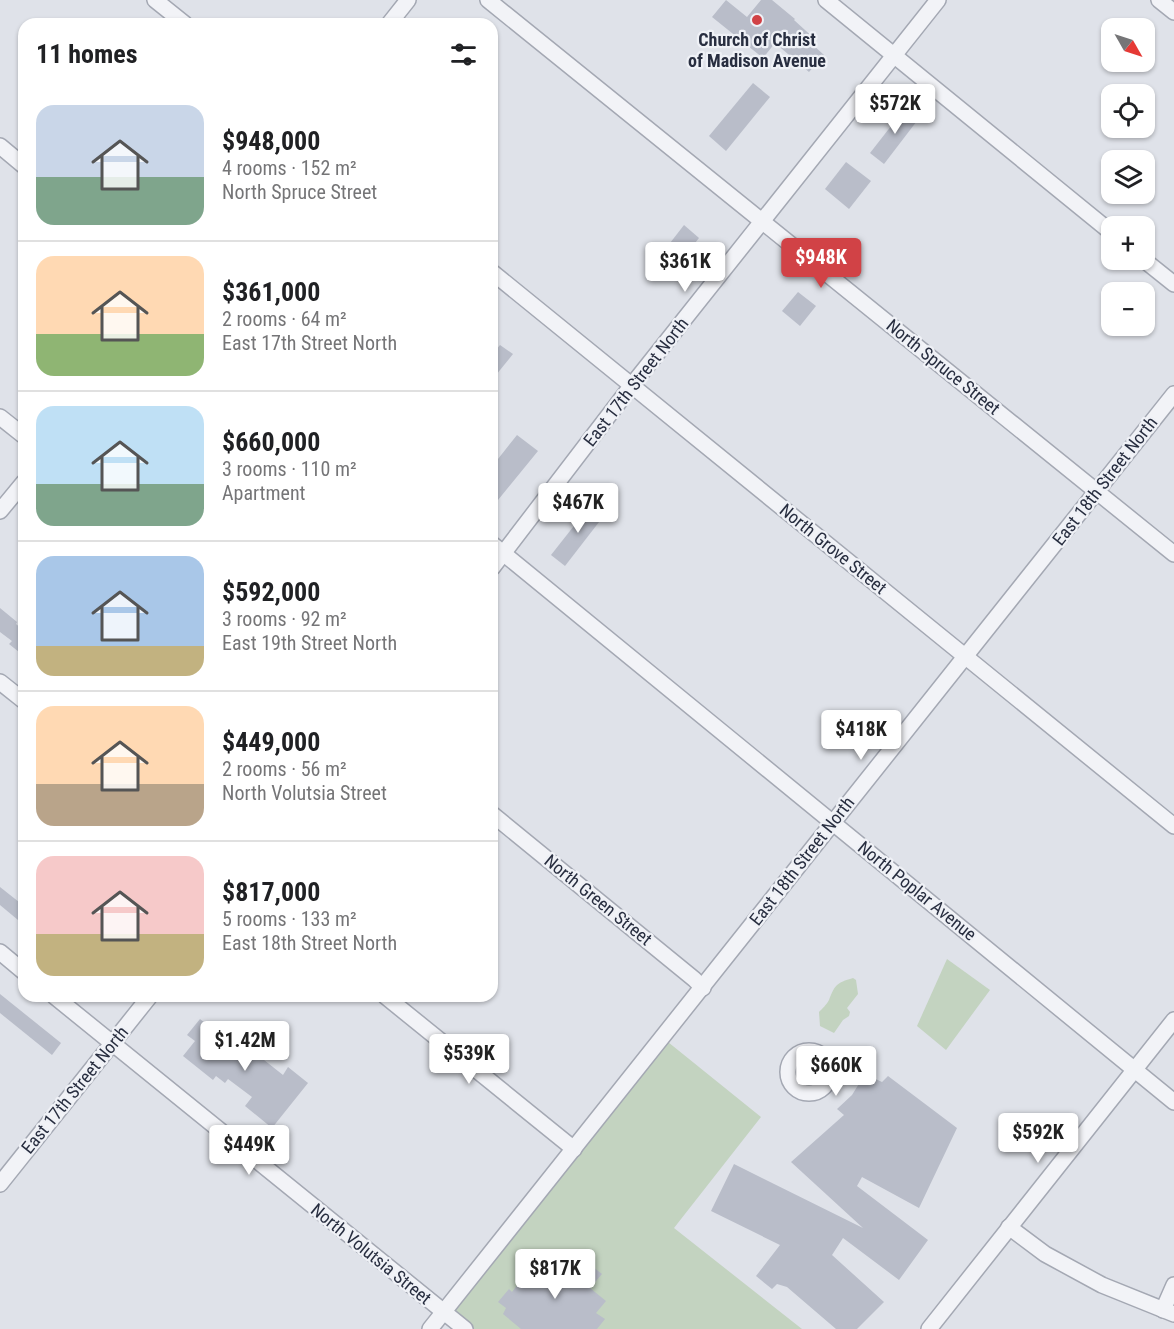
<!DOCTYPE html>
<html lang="en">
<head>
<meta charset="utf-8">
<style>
  :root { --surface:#fff; --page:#f2f2f2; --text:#202124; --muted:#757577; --line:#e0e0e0; --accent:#d14246 }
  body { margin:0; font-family:"Roboto Condensed",sans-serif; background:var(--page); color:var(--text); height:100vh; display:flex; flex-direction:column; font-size:22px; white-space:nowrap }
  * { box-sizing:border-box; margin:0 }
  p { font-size:20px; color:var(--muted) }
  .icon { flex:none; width:33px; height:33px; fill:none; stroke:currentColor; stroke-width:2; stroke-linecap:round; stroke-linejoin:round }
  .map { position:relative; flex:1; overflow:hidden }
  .sheet { position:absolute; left:18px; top:18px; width:480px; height:984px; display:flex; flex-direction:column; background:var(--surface); border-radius:18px; box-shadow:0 2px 4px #0004 }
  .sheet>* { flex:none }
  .needle { width:39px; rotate:129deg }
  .fabs { position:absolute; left:1101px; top:18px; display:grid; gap:12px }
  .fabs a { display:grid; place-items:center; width:54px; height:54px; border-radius:12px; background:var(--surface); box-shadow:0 2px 4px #0004; font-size:30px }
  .price { position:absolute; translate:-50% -51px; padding:0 14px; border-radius:6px; background:#fff; color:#222; font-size:20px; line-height:39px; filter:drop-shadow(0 2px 3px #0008) }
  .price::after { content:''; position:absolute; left:50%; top:36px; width:18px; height:14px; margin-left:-9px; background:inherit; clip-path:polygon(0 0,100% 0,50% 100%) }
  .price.current { background:var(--accent); color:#fff }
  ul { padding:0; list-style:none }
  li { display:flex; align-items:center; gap:18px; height:150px; padding:0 18px }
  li+li { border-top:2px solid var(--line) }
  li span { display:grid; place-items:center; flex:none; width:168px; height:120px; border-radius:18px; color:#555 }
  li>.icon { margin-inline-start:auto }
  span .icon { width:72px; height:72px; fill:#fffc; stroke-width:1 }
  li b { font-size:26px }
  h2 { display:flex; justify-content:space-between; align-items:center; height:72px; padding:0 18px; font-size:26px }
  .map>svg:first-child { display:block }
</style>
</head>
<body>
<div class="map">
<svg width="1174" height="1329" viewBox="0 0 1174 1329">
  <rect width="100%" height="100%" fill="#dfe2e9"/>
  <g fill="#c3d3c0">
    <polygon points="947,959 990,990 946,1050 917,1026"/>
    <path d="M 853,978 L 856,980 L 858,994 L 847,1008 L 850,1012 L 849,1016 L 843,1020 L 834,1033 L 820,1026 L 819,1012 C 822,1009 827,1004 829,1000 C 835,985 836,983 853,978 Z"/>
    <polygon points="663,1038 761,1117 674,1228 802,1329 465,1329 444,1312"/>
  </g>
  <g fill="#b9bdc9">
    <polygon points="726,0 747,17 761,0 772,0 795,19 794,20 816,40 812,44 824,55 809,72 775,43 763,58 712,17"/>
    <polygon points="753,83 770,97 726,151 709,136"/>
    <polygon points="906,107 920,117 884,164 870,153"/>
    <polygon points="846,162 871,181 849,209 825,189"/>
    <polygon points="684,225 699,238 675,268 660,256"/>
    <polygon points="798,292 816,306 800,326 782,311"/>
    <polygon points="500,345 513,354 492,380 492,355"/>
    <polygon points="517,435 538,451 498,500 492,495 492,455 498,459"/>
    <polygon points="592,503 606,513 565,566 551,555"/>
    <polygon points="0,608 17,622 16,624 22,629 24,626 24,656 9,644 12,641 0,632"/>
    <polygon points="0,887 24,906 24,925 0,905"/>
    <polygon points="0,994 61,1043 52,1055 0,1013"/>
    <polygon points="200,1019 229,1042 234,1036 283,1075 288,1067 308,1083 272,1128 245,1106 252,1097 228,1079 225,1083 216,1076 213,1080 183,1056 195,1041 187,1035"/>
    <polygon points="865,1074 882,1082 888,1076 957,1128 919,1208 862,1177 857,1186 928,1240 899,1280 843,1238 832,1255 884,1302 857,1329 836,1329 787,1287 777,1284 772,1289 756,1276 780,1245 711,1211 734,1164 863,1228 791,1162 844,1115 837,1109 852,1095"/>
    <polygon points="588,1263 602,1274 590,1288 606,1301 596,1313 605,1319 597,1329 521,1329 503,1314 506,1308 498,1302 509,1289 512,1292 534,1264 547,1275 556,1264 574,1279"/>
  </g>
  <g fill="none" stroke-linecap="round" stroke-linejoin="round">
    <defs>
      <g id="minor">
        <polyline points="155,0 185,24"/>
        <polyline points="488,0 1174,554"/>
        <polyline points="826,0 1112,233"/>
        <polyline points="1159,0 1174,12"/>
        <polyline points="389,24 408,0"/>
        <polyline points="0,146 24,166"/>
        <polyline points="1144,260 1174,284"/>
        <polyline points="492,272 1174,826"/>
        <polyline points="0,417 24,436"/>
        <polyline points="0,511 24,482"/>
        <polyline points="492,544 1174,1102"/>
        <polyline points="492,568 632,385 938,0"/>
        <polyline points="0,682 24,701"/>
        <polyline points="492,814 694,979 703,988"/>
        <polyline points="0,952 24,972"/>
        <polyline points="54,996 465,1329"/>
        <polyline points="385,996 574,1149"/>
        <circle cx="809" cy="1072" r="21"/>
        <polyline points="0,1184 150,996"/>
        <polyline points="1009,1227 1045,1254 1102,1285 1174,1314"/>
        <polyline points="1163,1310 1174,1285"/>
        <polyline points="430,1329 1174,394"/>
        <polyline points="929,1329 1174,1020"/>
      </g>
    </defs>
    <use href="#minor" stroke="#a4a8b3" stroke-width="18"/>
    <use href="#minor" stroke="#f2f3f7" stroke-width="15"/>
  </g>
  <circle fill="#d14246" stroke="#eff1f6" stroke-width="2" cx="757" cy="20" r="6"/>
  <g text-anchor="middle" stroke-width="4.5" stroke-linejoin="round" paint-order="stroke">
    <g font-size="18" font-weight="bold" fill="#282e40" stroke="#eff1f6">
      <text x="757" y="46">Church of Christ<tspan x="757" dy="21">of Madison Avenue</tspan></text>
    </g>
    <g font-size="18" fill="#282e40" stroke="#eff1f6">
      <text transform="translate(943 367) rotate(39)" y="6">North Spruce Street</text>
      <text transform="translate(636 382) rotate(-52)" y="6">East 17th Street North</text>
      <text transform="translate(1105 481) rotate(-52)" y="6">East 18th Street North</text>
      <text transform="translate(833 549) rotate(39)" y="6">North Grove Street</text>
      <text transform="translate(802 861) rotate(-52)" y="6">East 18th Street North</text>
      <text transform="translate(917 891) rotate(39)" y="6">North Poplar Avenue</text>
      <text transform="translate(598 900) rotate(39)" y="6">North Green Street</text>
      <text transform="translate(75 1090) rotate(-51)" y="6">East 17th Street North</text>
      <text transform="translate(371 1254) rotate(39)" y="6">North Volutsia Street</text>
    </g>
  </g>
</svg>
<div class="fabs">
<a><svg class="needle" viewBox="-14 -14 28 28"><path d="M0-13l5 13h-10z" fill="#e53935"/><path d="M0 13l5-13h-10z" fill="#757577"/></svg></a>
<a><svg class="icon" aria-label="locate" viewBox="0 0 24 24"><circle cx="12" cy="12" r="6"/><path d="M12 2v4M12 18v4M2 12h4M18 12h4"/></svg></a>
<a><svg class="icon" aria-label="layers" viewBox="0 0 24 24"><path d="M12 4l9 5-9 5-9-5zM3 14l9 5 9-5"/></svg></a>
<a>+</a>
<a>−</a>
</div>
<b class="price" style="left:895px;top:135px">$572K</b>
<b class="price current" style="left:821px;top:289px">$948K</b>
<b class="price" style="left:685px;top:293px">$361K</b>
<b class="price" style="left:578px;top:534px">$467K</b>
<b class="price" style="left:861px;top:761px">$418K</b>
<b class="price" style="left:245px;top:1072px">$1.42M</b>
<b class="price" style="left:469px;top:1085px">$539K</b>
<b class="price" style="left:836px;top:1097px">$660K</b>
<b class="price" style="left:1038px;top:1164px">$592K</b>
<b class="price" style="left:249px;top:1176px">$449K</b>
<b class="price" style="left:555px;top:1300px">$817K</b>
<section class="sheet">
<h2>11 homes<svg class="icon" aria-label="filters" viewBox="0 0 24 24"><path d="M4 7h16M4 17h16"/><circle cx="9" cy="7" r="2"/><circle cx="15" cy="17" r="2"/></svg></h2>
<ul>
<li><span style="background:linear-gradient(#c9d6e8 60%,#7fa58c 0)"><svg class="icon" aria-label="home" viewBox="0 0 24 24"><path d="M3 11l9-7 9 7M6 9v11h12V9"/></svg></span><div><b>$948,000</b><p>4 rooms · 152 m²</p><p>North Spruce Street</p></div></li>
<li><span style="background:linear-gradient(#ffd9b3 65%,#8fb573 0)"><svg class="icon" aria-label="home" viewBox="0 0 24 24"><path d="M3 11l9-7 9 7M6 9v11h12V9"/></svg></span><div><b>$361,000</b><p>2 rooms · 64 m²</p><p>East 17th Street North</p></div></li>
<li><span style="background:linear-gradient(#bfe0f5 65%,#7fa58c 0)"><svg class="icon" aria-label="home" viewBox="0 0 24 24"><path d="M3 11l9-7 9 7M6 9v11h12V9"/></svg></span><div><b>$660,000</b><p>3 rooms · 110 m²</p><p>Apartment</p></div></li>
<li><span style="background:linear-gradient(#a9c7e8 75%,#c2b280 0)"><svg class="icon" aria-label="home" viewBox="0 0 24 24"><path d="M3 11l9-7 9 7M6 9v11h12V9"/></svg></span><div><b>$592,000</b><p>3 rooms · 92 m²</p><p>East 19th Street North</p></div></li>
<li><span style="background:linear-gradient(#ffd9b3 65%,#b9a48a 0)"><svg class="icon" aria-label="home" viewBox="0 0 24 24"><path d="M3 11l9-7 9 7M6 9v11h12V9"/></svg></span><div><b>$449,000</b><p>2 rooms · 56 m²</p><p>North Volutsia Street</p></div></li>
<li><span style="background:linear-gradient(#f6c9c9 65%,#c2b280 0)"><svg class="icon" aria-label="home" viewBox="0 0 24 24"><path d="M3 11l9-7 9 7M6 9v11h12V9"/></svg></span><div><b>$817,000</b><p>5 rooms · 133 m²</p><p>East 18th Street North</p></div></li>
</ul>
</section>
</div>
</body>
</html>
